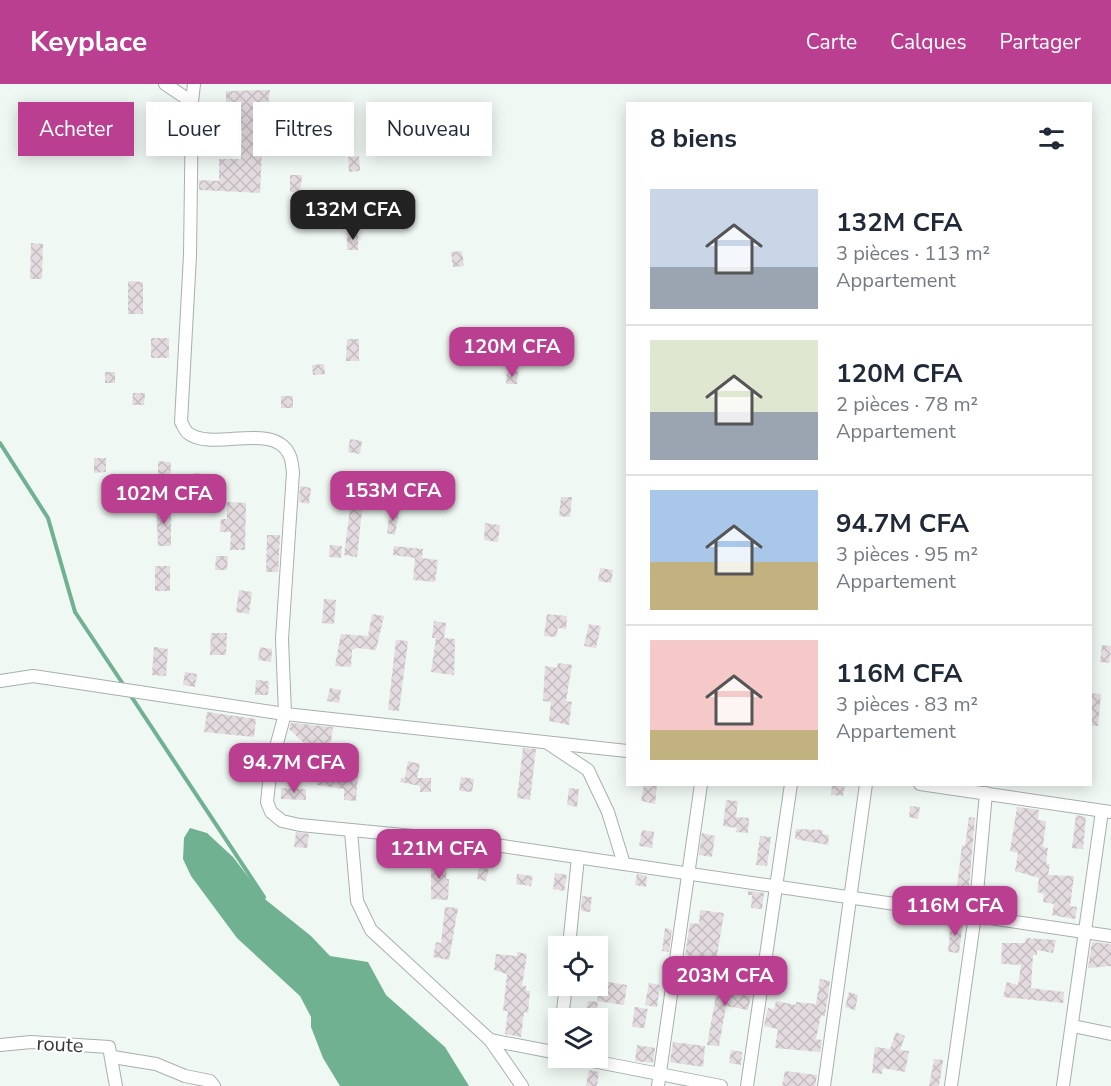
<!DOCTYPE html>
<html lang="fr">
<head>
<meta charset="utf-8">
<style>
  :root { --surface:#fff; --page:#f6f6f7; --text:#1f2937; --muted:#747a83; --line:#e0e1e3; --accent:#ba3f90 }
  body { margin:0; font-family:"Nunito Sans",sans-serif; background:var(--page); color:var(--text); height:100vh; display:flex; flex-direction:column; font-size:22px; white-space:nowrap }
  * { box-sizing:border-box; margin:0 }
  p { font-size:20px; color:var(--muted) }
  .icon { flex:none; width:33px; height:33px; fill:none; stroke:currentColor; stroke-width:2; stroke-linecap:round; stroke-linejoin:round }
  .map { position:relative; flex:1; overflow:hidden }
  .side { position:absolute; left:626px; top:18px; width:466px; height:684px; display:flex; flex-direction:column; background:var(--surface); border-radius:0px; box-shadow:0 3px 15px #0003 }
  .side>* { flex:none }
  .guide { position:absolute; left:18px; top:18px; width:518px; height:54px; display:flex; gap:12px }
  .buttons { position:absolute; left:548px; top:852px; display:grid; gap:12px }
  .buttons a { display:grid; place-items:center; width:60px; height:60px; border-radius:0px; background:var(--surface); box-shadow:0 3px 15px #0003; font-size:30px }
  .price { position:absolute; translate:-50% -51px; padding:0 14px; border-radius:12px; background:var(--accent); color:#fff; font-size:20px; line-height:39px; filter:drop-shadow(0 2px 3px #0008) }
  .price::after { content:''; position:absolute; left:50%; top:36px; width:18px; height:14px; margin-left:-9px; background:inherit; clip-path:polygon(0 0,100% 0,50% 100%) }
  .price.on { background:#222; color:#fff }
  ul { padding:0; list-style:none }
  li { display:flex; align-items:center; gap:18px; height:150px; padding:0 24px }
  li+li { border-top:2px solid var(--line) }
  li span { display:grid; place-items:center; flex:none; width:168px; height:120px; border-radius:0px; color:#555 }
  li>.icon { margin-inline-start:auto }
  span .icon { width:72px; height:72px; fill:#fffc; stroke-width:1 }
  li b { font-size:26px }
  h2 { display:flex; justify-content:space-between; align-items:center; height:72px; padding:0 24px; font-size:26px }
  .tag { padding:0 21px; border-radius:0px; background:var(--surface); box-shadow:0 3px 15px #0003; font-size:21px; line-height:54px }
  .tag.on { background:var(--accent); color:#fff }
  header { display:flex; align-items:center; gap:36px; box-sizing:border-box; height:84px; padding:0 30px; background:var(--accent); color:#fff }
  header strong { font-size:28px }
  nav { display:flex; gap:33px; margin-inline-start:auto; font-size:21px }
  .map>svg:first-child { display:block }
</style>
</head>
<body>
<header>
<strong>Keyplace</strong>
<nav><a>Carte</a><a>Calques</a><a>Partager</a></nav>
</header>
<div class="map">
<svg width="1111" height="1002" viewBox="0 0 1111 1002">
  <defs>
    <pattern id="building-cross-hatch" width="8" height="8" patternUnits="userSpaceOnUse" patternTransform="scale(1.5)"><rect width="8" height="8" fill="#e3dbdf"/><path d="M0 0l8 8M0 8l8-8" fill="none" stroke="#c3bdc0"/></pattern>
  </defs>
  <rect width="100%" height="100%" fill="#f0f8f3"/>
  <polygon fill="#6fb190" points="190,744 207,749 233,773 266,816 311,852 330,872 368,878 386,911 445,963 469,1002 340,1002 323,974 311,943 311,933 300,912 237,854 191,792 183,775 184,754"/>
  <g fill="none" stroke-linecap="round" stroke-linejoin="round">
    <g stroke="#6fb190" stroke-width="4">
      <polyline points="0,359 48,434 75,528 125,603"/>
      <polyline points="129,609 264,813"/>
    </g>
  </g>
  <g fill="url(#building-cross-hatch)">
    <polygon points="270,6 265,46 263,46 260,109 199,106 199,96 219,97 219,75 241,75 242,46 216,45 215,50 206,49 207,33 226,35 226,7"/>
    <polygon points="359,72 360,87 349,88 348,73"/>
    <polygon points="290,91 302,91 300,109 290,108"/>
    <polygon points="358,147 358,166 347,166 347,148"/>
    <polygon points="31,159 43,160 42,195 30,195"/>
    <polygon points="462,167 464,182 453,183 451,168"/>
    <polygon points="128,197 143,198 143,230 128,230"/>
    <rect x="151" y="254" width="18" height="20"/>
    <polygon points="347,255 359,255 359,277 346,277"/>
    <polygon points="324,280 325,290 313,291 312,281"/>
    <polygon points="518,287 517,300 506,300 507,288"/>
    <rect x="105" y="288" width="10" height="11"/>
    <polygon points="133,309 145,309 144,321 132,321"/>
    <rect x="281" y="312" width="12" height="12"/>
    <polygon points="350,355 362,357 360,370 348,368"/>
    <polygon points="94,374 106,374 106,388 94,389"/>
    <polygon points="158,377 171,378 170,398 158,397"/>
    <polygon points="193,389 207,390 205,411 191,410"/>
    <polygon points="300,402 311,404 309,420 299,418"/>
    <polygon points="561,413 572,413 570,433 559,432"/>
    <polygon points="227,418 246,419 245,466 230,466 231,448 220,448 221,435 227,435"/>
    <polygon points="171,420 171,462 158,462 156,421"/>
    <polygon points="350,425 362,426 357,473 344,471"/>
    <polygon points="390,425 399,427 395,451 387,449"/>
    <polygon points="485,439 500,441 498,458 484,456"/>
    <polygon points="267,451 280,451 278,488 266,488"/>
    <polygon points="330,461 342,462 341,474 329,473"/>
    <polygon points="394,462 423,465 422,474 438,476 435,498 413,496 415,474 393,471"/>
    <polygon points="216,472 228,472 227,486 215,486"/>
    <rect x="155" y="482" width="15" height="25"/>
    <polygon points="600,484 613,486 611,499 598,497"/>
    <polygon points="239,506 252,508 249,530 236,528"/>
    <polygon points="324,515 336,516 334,540 322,539"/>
    <polygon points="372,530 384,532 376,566 357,564 352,566 351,583 335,582 341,550 368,552"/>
    <polygon points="547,530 567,532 566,545 558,544 556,553 544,552"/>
    <polygon points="434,537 446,539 444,554 455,555 454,591 431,588 436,554 432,554"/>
    <polygon points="589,540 601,542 596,564 584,562"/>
    <polygon points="211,549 227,549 226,571 210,571"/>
    <polygon points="396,556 408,557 399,627 388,626"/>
    <polygon points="1102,561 1111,562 1110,579 1100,578"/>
    <polygon points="154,563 168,565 166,592 152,591"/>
    <polygon points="260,563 272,565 271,578 258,576"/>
    <polygon points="558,579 572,581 566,617 572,618 569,641 549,637 551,618 543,617 545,582 557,584"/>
    <polygon points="185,588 197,590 195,603 183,601"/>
    <polygon points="256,596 269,597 268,611 255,611"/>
    <polygon points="330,604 341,606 339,619 327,617"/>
    <polygon points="1090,609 1101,610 1098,642 1090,642"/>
    <polygon points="207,628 256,635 254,653 204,648"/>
    <polygon points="291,639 333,643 329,671 315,669 289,645"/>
    <polygon points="523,664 536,665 530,716 517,714"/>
    <polygon points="322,672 359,678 356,717 344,716 344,705 317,701"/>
    <polygon points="408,677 420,680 417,694 431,694 431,708 420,708 420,702 400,698 401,694 405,694"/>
    <polygon points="461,693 474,695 472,708 459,707"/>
    <polygon points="644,700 657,700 655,720 641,717"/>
    <polygon points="832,700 845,700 843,712 831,711"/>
    <polygon points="281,704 306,705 306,716 281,715"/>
    <polygon points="569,704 579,705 577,723 567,721"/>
    <polygon points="726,716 738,717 736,733 749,734 748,749 736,748 737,744 723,742"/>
    <polygon points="910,722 920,723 918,735 909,733"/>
    <polygon points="1017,723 1039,726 1038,736 1046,737 1043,763 1048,764 1046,779 1050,780 1048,791 1074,792 1070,822 1077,823 1075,835 1052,831 1054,820 1043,818 1044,810 1037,808 1039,794 1015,787 1018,769 1010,767"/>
    <polygon points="1076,731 1086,733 1083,765 1072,764"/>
    <polygon points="969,733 975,734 968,814 956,812 962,761 965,762"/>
    <polygon points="796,745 823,746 822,750 829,751 828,761 795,755"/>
    <polygon points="642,746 654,748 652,764 639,762"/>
    <polygon points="296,748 309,750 307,764 294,763"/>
    <polygon points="702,749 715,752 712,773 699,771"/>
    <polygon points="760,752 771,753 767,782 756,781"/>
    <polygon points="431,774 448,776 446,795 449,795 448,816 431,815"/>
    <polygon points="479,783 489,785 486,797 477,795"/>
    <polygon points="555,789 567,791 564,807 553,805"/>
    <polygon points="517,790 533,792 531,802 516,800"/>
    <polygon points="637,790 647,792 646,803 635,801"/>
    <polygon points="748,807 764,809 762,825 751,824 752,811 748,811"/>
    <polygon points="582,812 592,813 590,828 581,827"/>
    <polygon points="445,823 458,824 449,876 433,873 436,858 441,859"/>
    <polygon points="700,826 724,829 714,890 701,888 703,874 685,871 690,839 699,840"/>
    <polygon points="951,837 963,838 959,869 948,868"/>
    <polygon points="665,844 672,846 669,868 662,867"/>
    <polygon points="1026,854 1056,856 1053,869 1037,866 1037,871 1033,871 1031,904 1064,908 1063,919 1003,913 1007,898 1018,901 1021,881 1001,880 1002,859 1025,859"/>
    <polygon points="1092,858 1111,860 1111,882 1088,884"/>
    <polygon points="517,868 527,870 522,902 526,902 526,907 530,907 528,929 524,928 521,953 505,950 508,927 503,927 507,890 494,886 496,870 517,872"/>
    <polygon points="720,890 733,892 730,909 751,912 748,926 726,922 719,962 707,961"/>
    <polygon points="820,895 830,897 825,932 821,931 816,955 822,956 820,968 775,964 778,945 764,942 768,924 774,925 776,917 796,921 796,918 816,920"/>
    <polygon points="601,897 627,901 624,921 597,917"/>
    <polygon points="649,899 660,901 657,923 645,921"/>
    <polygon points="849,908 858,911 855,926 845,923"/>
    <polygon points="588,917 598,918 596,934 586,934"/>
    <polygon points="635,923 648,925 644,944 632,943"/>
    <polygon points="896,948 905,952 900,966 909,967 905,988 883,984 882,990 872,989 875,963 890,965"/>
    <polygon points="673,958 705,962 703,983 670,978"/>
    <polygon points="637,961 655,964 653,979 635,977"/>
    <polygon points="731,966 742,968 741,981 729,979"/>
    <polygon points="934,975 943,976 939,1002 929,1002"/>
    <polygon points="589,986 599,988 597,1002 586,1002"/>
    <polygon points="785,987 817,991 815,1002 782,1002"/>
  </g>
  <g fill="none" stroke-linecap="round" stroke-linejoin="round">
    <defs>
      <g id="street">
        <path d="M 165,0 L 192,18 L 190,171 L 181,338 C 183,341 185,347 188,349 C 212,368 273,337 289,370 C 292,375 292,382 293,388 L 282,555 L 285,630 L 271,681 L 267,718 L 271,728 L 282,737 L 300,741 L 475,758 L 1111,852"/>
        <polyline points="192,18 194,0"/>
        <polyline points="0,597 33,592 285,630 627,667"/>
        <polyline points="549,660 588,686 608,728 624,780"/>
        <polyline points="920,700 1111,728"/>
        <polyline points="351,747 357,817 371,846 490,956 522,1002"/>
        <polyline points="569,862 578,773"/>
        <polyline points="562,934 566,902"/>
        <polyline points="1073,942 1111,950"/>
        <polyline points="490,956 558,969"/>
        <polyline points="0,961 31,958 109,963 116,1002"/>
        <polyline points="113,973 156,980 185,992 210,997 214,1002"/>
        <polyline points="577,974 721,1002"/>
        <polyline points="658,1002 701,700"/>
        <polyline points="747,1002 791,700"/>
        <polyline points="824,1002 866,700"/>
        <polyline points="951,1002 975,831 986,709"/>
        <polyline points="1063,1002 1102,727"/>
      </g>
    </defs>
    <use href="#street" stroke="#a8b0ac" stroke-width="14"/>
    <use href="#street" stroke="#fff" stroke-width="12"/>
  </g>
  <g text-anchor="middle" stroke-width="4.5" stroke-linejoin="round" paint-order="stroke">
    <g font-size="20" fill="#353836" stroke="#fff">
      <text transform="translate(60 960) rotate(3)" y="7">route</text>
    </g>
  </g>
</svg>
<div class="buttons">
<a><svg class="icon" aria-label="locate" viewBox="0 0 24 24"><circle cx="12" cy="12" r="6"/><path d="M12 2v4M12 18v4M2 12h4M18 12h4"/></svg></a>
<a><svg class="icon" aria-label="layers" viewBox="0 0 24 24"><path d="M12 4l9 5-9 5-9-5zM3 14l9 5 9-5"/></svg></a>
</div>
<b class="price on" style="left:353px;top:157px">132M CFA</b>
<b class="price" style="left:512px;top:294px">120M CFA</b>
<b class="price" style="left:393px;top:438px">153M CFA</b>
<b class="price" style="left:164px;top:441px">102M CFA</b>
<b class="price" style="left:294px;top:710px">94.7M CFA</b>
<b class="price" style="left:439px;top:796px">121M CFA</b>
<b class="price" style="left:955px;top:853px">116M CFA</b>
<b class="price" style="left:725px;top:923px">203M CFA</b>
<div class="guide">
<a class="tag on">Acheter</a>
<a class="tag">Louer</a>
<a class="tag">Filtres</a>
<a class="tag">Nouveau</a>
</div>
<section class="side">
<h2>8 biens<svg class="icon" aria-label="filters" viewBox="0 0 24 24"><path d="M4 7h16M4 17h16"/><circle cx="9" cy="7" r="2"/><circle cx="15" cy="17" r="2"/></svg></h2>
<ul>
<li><span style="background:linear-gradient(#c9d6e8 65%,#9aa5b1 0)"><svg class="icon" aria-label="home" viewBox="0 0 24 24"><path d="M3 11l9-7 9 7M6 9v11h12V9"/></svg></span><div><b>132M CFA</b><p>3 pièces · 113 m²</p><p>Appartement</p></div></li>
<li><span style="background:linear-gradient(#dfe7d0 60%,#9aa5b1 0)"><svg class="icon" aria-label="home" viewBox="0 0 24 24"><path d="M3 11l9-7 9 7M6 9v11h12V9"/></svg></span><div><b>120M CFA</b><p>2 pièces · 78 m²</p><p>Appartement</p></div></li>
<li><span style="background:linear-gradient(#a9c7e8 60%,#c2b280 0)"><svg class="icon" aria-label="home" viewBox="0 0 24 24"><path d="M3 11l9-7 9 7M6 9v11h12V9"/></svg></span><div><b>94.7M CFA</b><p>3 pièces · 95 m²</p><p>Appartement</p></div></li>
<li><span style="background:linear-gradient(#f6c9c9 75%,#c2b280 0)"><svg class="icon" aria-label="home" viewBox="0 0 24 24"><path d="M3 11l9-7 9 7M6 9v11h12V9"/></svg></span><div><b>116M CFA</b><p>3 pièces · 83 m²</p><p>Appartement</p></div></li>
</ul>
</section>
</div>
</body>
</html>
